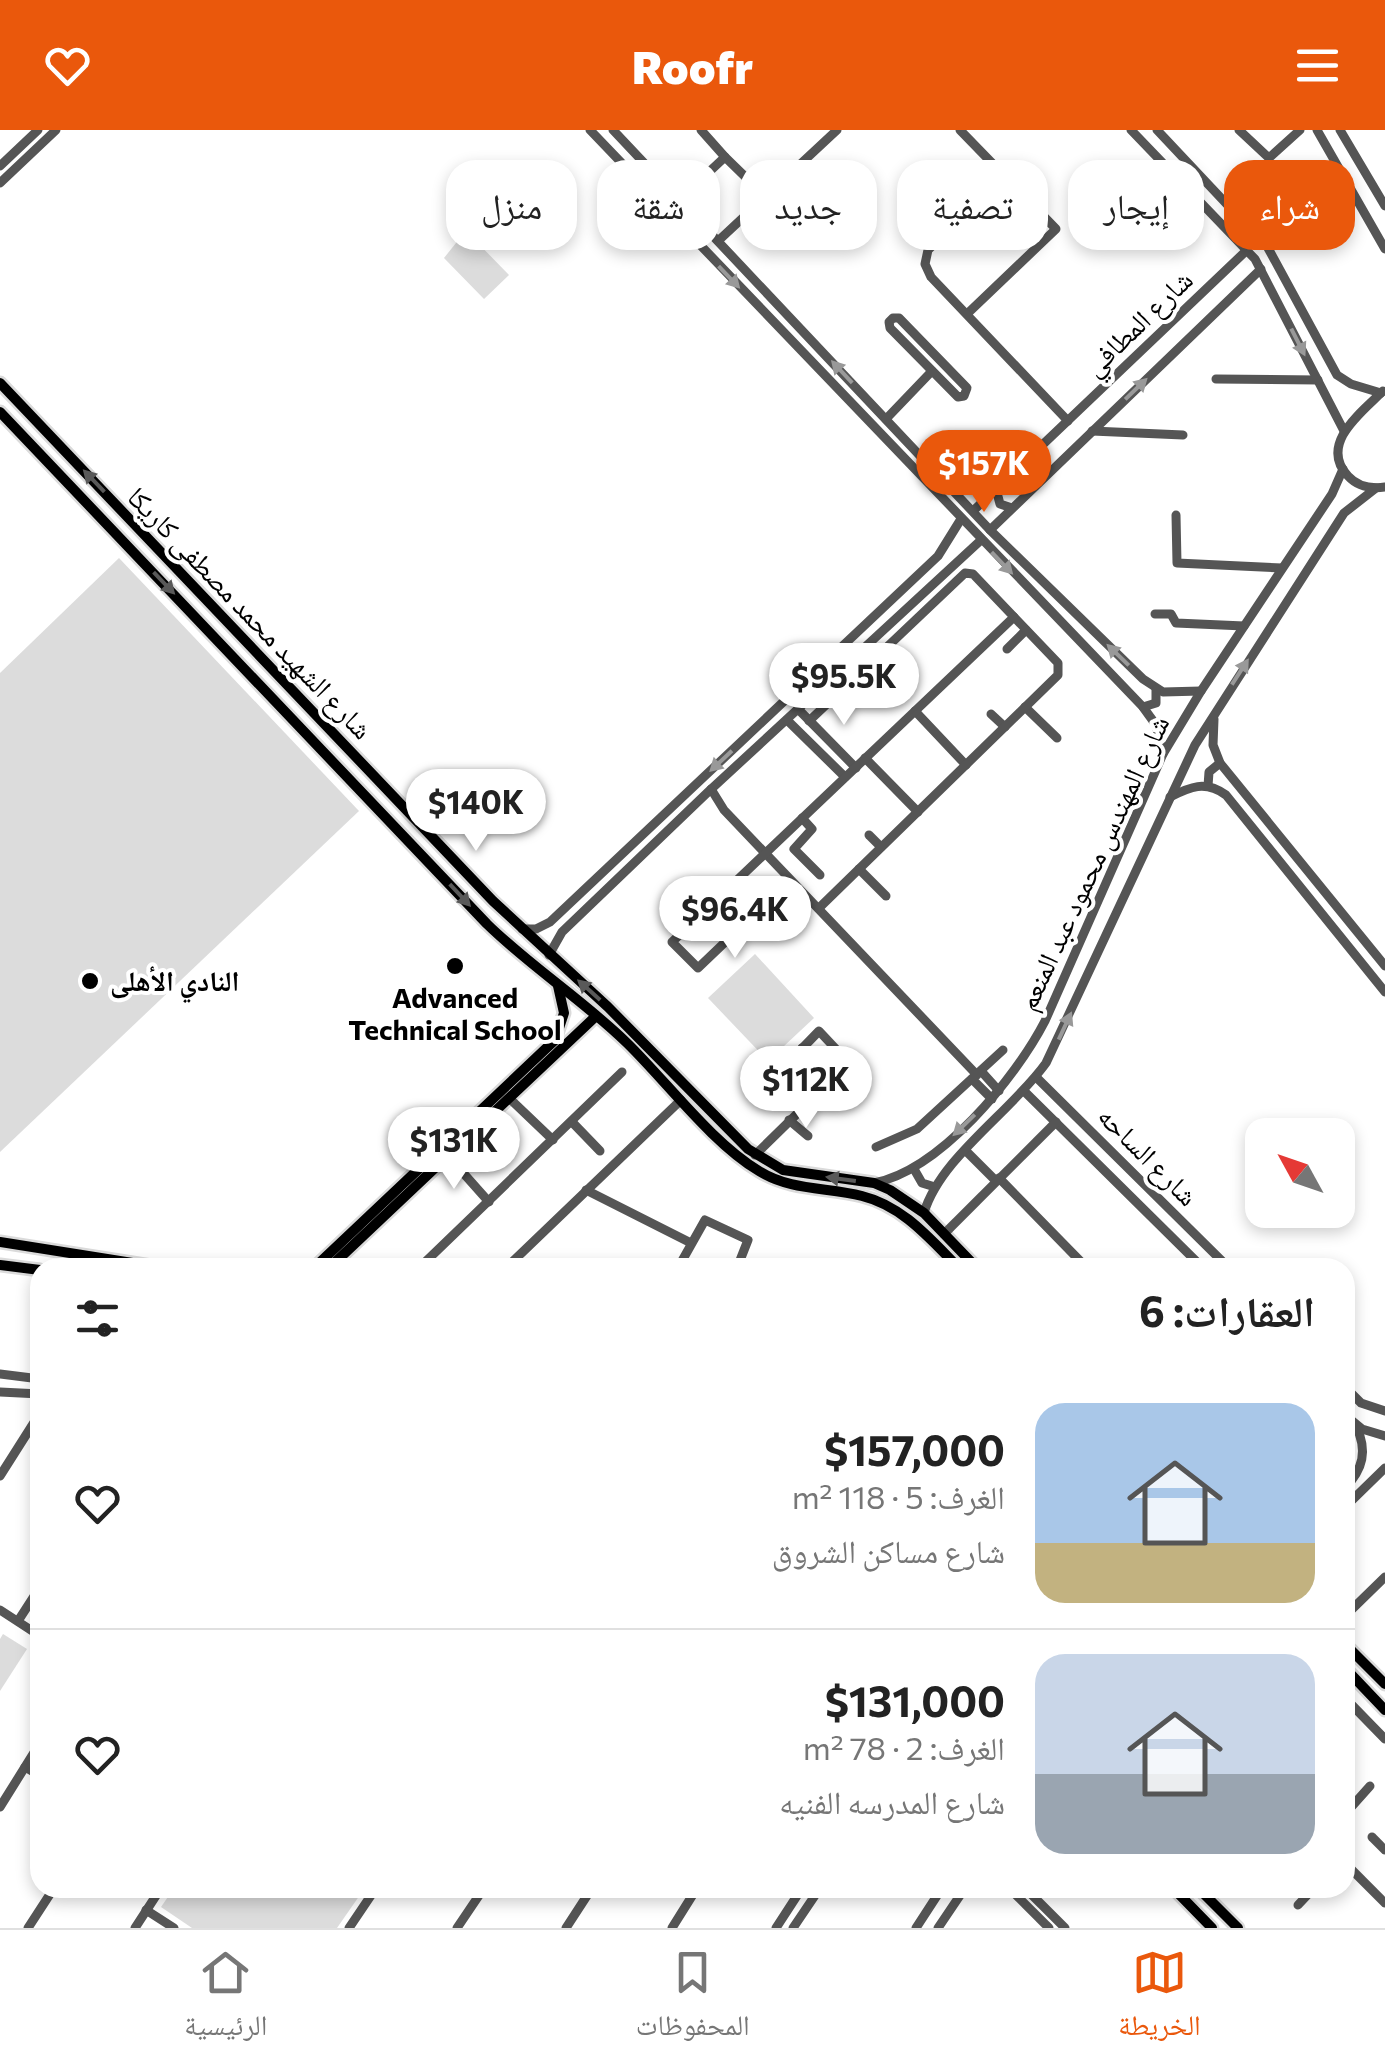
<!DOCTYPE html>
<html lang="ar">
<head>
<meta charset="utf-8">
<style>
  :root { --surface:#fff; --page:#f6f6f6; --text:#222; --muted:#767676; --line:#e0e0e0; --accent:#ea580c }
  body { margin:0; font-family:Commissioner,"Noto Naskh Arabic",sans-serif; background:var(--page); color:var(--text); direction:rtl; height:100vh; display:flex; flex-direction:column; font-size:38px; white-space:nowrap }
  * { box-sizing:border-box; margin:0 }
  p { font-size:32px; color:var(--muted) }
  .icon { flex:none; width:55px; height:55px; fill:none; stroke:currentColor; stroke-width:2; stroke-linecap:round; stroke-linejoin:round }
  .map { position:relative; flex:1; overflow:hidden; direction:ltr }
  .sheet { position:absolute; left:30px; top:1128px; width:1325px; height:640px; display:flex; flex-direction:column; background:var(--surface); border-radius:30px; box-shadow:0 5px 15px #0003; direction:rtl }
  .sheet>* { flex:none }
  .hud { position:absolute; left:30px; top:30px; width:1325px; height:90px; direction:rtl; display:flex; gap:20px }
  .needle { width:65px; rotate:310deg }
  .buttons { position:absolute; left:1245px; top:988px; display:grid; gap:20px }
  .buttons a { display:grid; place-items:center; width:110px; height:110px; border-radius:20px; background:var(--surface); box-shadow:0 5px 15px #0003; font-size:50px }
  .price { position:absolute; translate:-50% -85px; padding:0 22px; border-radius:35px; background:#fff; color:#222; font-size:32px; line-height:65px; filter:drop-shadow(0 2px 5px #0008) }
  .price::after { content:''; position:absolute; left:50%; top:60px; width:30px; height:22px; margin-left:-15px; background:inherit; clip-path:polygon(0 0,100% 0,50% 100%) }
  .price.selected { background:var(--accent); color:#fff }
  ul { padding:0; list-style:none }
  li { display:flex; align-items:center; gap:30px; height:250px; padding:0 40px }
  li+li { border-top:2px solid var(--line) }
  li span { display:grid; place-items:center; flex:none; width:280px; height:200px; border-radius:30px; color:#555 }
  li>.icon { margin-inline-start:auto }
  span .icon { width:120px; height:120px; fill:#fffc; stroke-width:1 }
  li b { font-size:42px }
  h2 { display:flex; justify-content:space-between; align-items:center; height:120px; padding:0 40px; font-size:42px }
  .pill { padding:0 35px; border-radius:30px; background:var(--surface); box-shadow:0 5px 15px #0003; font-size:35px; line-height:90px }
  .pill.selected { background:var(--accent); color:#fff }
  header { display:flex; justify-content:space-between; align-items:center; height:130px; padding:0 40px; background:var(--accent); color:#fff; font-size:45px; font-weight:800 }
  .tabs { display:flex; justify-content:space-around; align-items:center; height:140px; border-top:2px solid var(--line); background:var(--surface); font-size:28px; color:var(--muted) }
  .tabs a { display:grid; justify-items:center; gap:5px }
  .tabs .selected { color:var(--accent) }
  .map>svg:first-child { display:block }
</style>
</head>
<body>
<header><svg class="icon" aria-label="menu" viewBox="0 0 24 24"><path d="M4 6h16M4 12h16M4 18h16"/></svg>Roofr<svg class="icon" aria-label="heart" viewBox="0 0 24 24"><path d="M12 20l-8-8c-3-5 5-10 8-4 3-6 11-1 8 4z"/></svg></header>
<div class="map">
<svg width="1385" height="1798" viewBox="0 0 1385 1798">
  <rect width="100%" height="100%" fill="#fff"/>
  <g fill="#dcdcdc">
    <polygon points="469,104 509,145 484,169 444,128 460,108 463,110"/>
    <polygon points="119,428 359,681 0,1022 0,543"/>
    <polygon points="755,824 814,888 768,931 708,868"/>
    <polygon points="3,1504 27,1519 0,1561 0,1509"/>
    <polygon points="174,1758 356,1758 362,1762 337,1798 192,1798 161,1777"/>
  </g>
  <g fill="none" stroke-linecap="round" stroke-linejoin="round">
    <defs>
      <g id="major">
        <polyline points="0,253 493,771 608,877 748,1019 783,1040 874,1053 890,1060 924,1083 977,1138"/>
        <path d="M 0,282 L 487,794 C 531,837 583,870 627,913 C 667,952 712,1013 759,1041 C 791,1061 827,1057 862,1066 C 903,1076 930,1109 959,1138"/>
        <polyline points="0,1112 164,1138"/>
        <polyline points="0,1135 40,1140"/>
        <polyline points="314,1138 555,910 564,883 558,856"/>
        <polyline points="329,1138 596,886"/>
        <polyline points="1345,1514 1385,1554"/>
        <polyline points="1345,1538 1385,1580"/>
        <polyline points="1173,1758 1212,1798"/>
        <polyline points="1198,1758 1238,1798"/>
      </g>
    </defs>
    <use href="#major" stroke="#dbdbdb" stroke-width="15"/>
    <g stroke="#555" stroke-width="9">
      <polyline points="590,0 1143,577 1156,595 1163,624"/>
      <polyline points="613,0 990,400 1143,549 1163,562 1201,561"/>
      <polyline points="960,0 1056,99 967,184"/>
      <polyline points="1131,0 1255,129 1344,301"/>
      <polyline points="1157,0 1268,118 1337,245 1351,254 1381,263"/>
      <polyline points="1239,0 1269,28 1300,0"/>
      <polyline points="1317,0 1385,119"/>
      <polyline points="1340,0 1385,76"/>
      <polyline points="725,27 766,67"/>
      <polyline points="0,36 38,0"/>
      <polyline points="1003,45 928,120 925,134 931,147 1068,291"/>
      <polyline points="0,53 56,0"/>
      <polyline points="679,70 725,27 701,0"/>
      <polyline points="718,111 837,0"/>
      <polygon points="893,188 899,188 967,258 964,266 958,267 890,198 889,192"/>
      <polyline points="1216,249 1318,250"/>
      <path d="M 1383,261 C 1362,282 1318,314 1348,346 C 1358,357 1371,359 1385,357"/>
      <polyline points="886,289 932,241"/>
      <polyline points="1092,301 1183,305"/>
      <polyline points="996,359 1000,374 1012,378"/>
      <polyline points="973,381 1247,120"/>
      <polyline points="1176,385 1177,433 1282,438"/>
      <polyline points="990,400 1261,139"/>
      <polyline points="1155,484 1171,484 1176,493 1244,496"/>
      <polyline points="1007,519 1026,500"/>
      <polyline points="1025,577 1057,608"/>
      <polyline points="1143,577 1156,573 1156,560"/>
      <polyline points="798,579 856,638"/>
      <polyline points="915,581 966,635"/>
      <polyline points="991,584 1005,597"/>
      <polyline points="1214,589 1213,615 1220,633 1385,836"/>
      <polyline points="787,590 845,647"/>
      <polyline points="865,628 918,682"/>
      <polyline points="1208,656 1209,642 1220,633"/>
      <polyline points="711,659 724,680 977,945"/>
      <path d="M 1170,667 C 1190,657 1205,650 1226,665 L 1385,862"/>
      <polyline points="802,688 812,699 794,719 820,745"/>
      <polyline points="869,705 881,717"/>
      <polyline points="859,739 886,766"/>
      <polyline points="718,769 743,795 698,838 672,812 1014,487 973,444 965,443 809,591"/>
      <polyline points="819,778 1058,545 1058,533 1014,487"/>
      <polyline points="522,799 536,799 550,792 938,426 961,389"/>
      <polyline points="549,825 562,802 708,662 980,411"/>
      <polyline points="802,918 833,948"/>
      <polyline points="981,941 999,961"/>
      <polyline points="1036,947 1229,1138"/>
      <polyline points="972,949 992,969"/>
      <polyline points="1024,961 1203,1138"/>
      <polyline points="509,968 553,1010"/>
      <polyline points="789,990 808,1006"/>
      <polyline points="572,992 600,1021"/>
      <polyline points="876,1017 917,999 1003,920"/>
      <polyline points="966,1021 996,1051"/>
      <polyline points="755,1025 849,933 819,901 788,933 817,963"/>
      <polyline points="449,1027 489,1072"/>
      <polyline points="914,1039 922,1053 935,1057"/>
      <polyline points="999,1048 1087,1138"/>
      <path d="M 874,1053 C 940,1040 1015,949 1045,891 L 1163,624 L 1201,561 L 1332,364 L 1343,339"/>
      <polyline points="586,1060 691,1113"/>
      <path d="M 924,1083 C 940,1028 1011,982 1046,933 L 1195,615 L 1344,383 L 1376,358"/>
      <polyline points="944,1104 1056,992"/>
      <polyline points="419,1138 622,942"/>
      <polyline points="506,1138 681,970"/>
      <polyline points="678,1138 705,1090 748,1110 737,1138"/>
      <polyline points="0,1244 40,1249"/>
      <polyline points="1345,1257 1361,1273 1385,1281"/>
      <polyline points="0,1262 40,1264"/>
      <polyline points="1345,1285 1362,1299 1385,1306"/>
      <polyline points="0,1346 40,1283"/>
      <path d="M 1345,1358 C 1363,1339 1368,1321 1356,1296"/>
      <polyline points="1345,1377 1385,1338"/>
      <polyline points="0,1480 40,1506"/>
      <polyline points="1345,1486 1385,1447"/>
      <polyline points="18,1491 40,1457"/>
      <polyline points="1345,1568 1385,1609"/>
      <polyline points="25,1637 40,1646"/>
      <polyline points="0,1677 40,1613"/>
      <polyline points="1345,1684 1370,1656"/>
      <polyline points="1372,1707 1385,1720"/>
      <polyline points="1345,1733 1385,1773"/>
      <polyline points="1009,1758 1049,1798"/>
      <polyline points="1025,1758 1065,1798"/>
      <polyline points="1298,1775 1314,1758"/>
      <polyline points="146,1780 174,1798"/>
      <polyline points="28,1798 54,1758"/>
      <polyline points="135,1798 161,1758"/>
      <polyline points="349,1798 376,1758"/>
      <polyline points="457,1798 484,1758"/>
      <polyline points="566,1798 592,1758"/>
      <polyline points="672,1798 697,1758"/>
      <polyline points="776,1798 802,1758"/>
      <polyline points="793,1798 820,1758"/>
      <polyline points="916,1798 942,1758"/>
      <polyline points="938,1798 965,1758"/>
    </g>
    <use href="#major" stroke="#000" stroke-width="10"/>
  </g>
  <defs><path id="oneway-solid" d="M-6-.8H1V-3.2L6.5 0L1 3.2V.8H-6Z" transform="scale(2.5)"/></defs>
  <g fill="#999">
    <use href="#oneway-solid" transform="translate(729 147) rotate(46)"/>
    <use href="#oneway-solid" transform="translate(1298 212) rotate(63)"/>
    <use href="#oneway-solid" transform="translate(842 242) rotate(-133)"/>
    <use href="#oneway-solid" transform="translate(1136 259) rotate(-44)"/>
    <use href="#oneway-solid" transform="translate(1002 433) rotate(46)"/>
    <use href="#oneway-solid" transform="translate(1118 525) rotate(-136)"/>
    <use href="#oneway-solid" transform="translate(1240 542) rotate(-57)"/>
    <use href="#oneway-solid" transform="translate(721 631) rotate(137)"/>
    <use href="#oneway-solid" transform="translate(1065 896) rotate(-65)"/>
    <use href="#oneway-solid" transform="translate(964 995) rotate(136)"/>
  </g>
  <g fill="#595959">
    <use href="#oneway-solid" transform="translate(94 351) rotate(-134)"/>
    <use href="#oneway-solid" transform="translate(164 453) rotate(46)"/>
    <use href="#oneway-solid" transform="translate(460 765) rotate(47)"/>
    <use href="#oneway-solid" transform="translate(589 860) rotate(-138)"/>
    <use href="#oneway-solid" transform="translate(841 1049) rotate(-172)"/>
  </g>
  <g fill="#000" stroke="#fff" stroke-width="4">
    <circle cx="455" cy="836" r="10"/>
    <circle cx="90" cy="851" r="10"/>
  </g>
  <g text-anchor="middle" stroke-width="8" stroke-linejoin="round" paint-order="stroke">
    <g font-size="28" fill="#000" stroke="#fff">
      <text transform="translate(1138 193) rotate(-44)" y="10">شارع المطافي</text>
      <text transform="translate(250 483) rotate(46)" y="10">شارع الشهيد محمد مصطفى كاريكا</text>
      <text transform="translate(1093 733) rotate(-65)" y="10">شارع المهندس محمود عبد المنعم</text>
      <text transform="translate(1148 1026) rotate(45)" y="10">شارع الساحه</text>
    </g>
    <g font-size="28" font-weight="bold" fill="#000" stroke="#fff" text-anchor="start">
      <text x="110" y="861">النادي الأهلى</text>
      <text x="455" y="878" text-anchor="middle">Advanced<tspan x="455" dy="32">Technical School</tspan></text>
    </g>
  </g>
</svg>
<div class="buttons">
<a><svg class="needle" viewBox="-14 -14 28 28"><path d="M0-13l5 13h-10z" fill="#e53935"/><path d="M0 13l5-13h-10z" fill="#767676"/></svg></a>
</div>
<b class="price selected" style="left:984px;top:385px">$157K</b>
<b class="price" style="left:844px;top:598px">$95.5K</b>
<b class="price" style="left:476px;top:724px">$140K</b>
<b class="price" style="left:735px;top:831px">$96.4K</b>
<b class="price" style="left:806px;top:1001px">$112K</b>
<b class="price" style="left:454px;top:1062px">$131K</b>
<div class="hud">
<a class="pill selected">شراء</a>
<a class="pill">إيجار</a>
<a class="pill">تصفية</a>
<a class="pill">جديد</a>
<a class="pill">شقة</a>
<a class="pill">منزل</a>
</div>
<section class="sheet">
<h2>العقارات: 6<svg class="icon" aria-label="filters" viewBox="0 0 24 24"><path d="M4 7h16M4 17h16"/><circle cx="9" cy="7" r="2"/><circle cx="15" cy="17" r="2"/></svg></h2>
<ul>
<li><span style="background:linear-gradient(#a9c7e8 70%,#c2b280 0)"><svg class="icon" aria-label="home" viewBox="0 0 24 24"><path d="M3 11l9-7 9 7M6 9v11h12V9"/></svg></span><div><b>$157,000</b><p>الغرف: 5 · 118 m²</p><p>شارع مساكن الشروق</p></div><svg class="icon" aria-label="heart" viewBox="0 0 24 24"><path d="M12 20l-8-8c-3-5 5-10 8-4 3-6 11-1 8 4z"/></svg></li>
<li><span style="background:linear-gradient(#c9d6e8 60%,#9aa5b1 0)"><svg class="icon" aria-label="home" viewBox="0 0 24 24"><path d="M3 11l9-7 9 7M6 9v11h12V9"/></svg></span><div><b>$131,000</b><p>الغرف: 2 · 78 m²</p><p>شارع المدرسه الفنيه</p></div><svg class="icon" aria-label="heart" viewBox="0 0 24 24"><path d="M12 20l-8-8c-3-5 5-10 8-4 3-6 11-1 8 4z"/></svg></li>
</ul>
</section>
</div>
<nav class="tabs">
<a class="selected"><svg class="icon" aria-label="map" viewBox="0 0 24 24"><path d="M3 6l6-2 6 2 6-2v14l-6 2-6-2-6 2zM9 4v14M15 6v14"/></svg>الخريطة</a>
<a><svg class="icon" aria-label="saved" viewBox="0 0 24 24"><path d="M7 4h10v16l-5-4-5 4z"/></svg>المحفوظات</a>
<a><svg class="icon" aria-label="home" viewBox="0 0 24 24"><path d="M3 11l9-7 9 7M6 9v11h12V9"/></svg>الرئيسية</a>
</nav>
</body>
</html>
